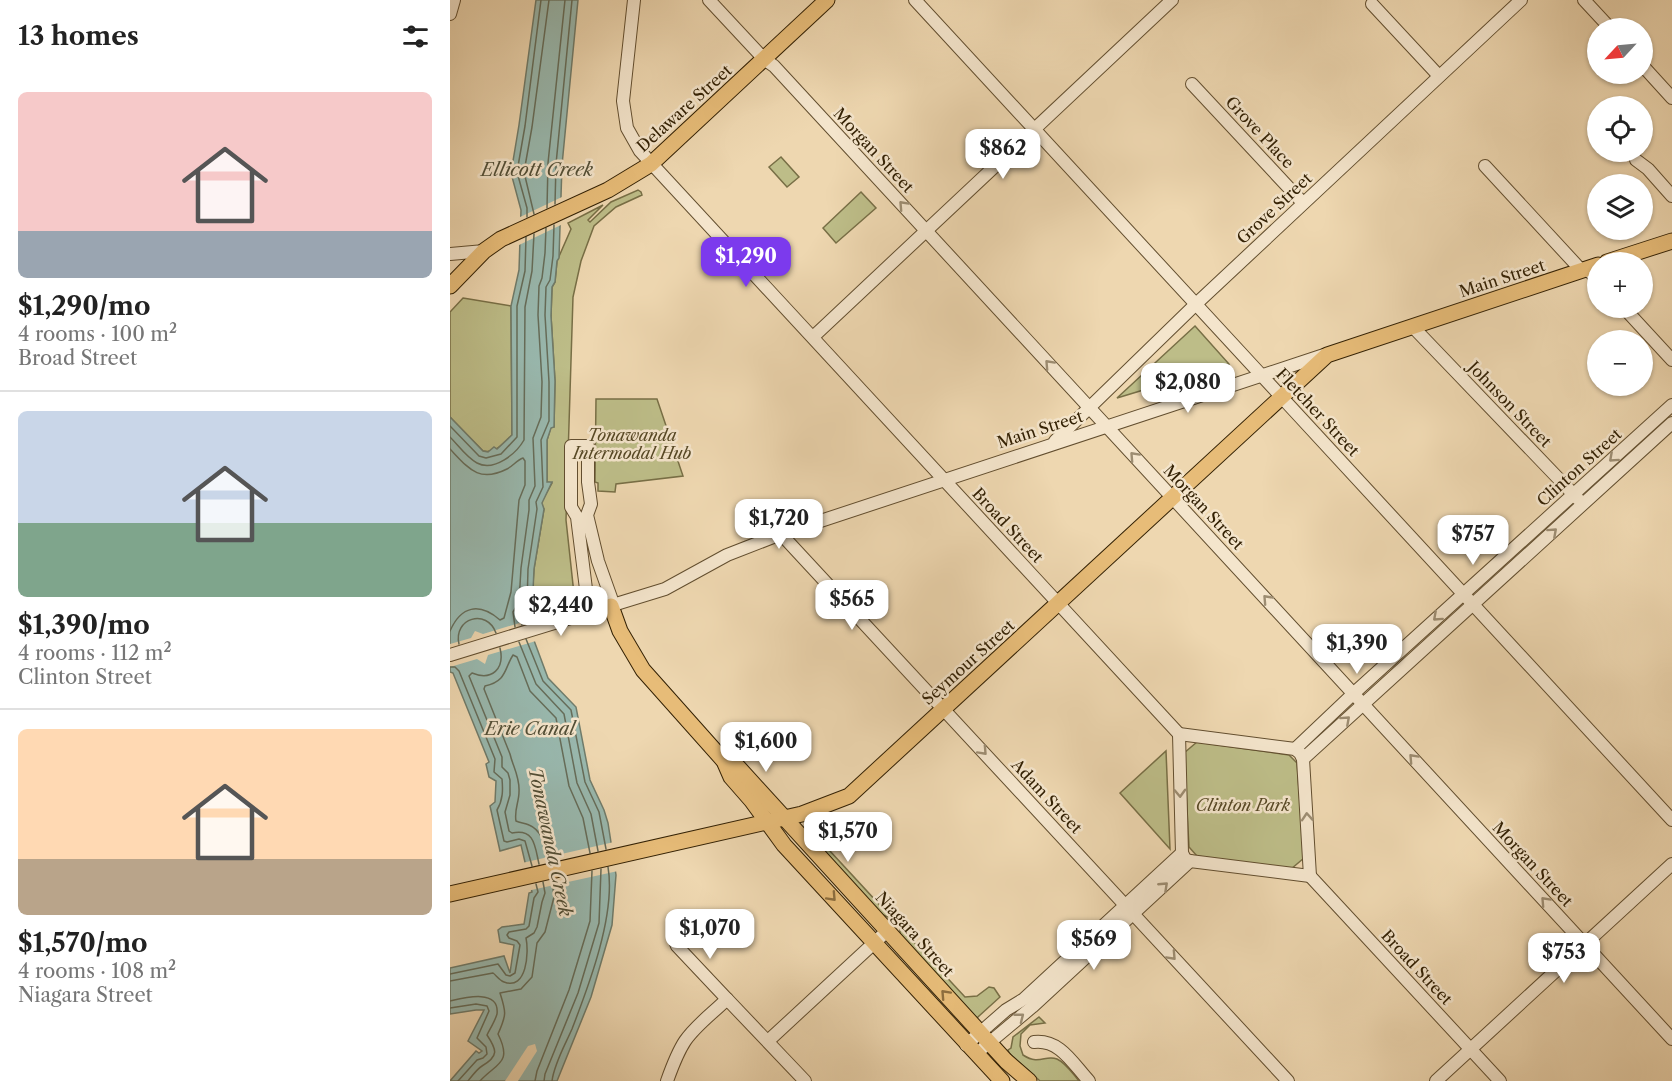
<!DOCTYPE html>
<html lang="en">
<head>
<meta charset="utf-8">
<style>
  :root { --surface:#fff; --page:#f6f6f6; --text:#222; --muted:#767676; --line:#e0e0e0; --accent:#7c3aed }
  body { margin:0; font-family:"Libre Caslon Text",serif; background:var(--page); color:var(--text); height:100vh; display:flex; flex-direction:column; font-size:22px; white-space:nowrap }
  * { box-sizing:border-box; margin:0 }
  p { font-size:20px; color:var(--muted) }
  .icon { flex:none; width:33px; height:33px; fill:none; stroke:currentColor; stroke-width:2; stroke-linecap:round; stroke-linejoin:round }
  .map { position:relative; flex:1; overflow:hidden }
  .side { display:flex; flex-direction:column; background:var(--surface); width:450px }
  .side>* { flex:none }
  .needle { width:39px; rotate:244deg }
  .tools { position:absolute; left:1137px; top:18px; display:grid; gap:12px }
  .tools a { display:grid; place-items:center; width:66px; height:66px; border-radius:50%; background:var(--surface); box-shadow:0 2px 4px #0004; font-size:30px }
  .price { position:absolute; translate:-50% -51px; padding:0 14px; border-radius:12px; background:#fff; color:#222; font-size:20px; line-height:39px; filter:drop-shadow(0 2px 3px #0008) }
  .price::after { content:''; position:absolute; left:50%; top:36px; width:18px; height:14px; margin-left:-9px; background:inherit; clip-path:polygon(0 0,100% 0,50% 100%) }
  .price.on { background:var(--accent); color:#fff }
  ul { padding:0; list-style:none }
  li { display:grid; align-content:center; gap:12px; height:318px; padding:0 18px }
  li+li { border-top:2px solid var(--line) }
  li span { display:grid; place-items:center; height:186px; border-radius:9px; color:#555 }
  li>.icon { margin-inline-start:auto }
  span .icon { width:108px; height:108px; fill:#fffc; stroke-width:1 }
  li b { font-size:26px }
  h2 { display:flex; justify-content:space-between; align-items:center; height:72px; padding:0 18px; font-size:26px }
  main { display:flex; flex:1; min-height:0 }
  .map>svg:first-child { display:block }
</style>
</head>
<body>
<main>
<section class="side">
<h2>13 homes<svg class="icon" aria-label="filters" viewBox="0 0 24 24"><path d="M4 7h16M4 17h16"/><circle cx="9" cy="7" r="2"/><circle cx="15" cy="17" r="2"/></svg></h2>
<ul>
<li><span style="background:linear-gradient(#f6c9c9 75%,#9aa5b1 0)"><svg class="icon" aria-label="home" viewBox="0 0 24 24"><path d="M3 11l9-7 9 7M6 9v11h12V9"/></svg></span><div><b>$1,290/mo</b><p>4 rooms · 100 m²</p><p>Broad Street</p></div></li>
<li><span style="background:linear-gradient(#c9d6e8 60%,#7fa58c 0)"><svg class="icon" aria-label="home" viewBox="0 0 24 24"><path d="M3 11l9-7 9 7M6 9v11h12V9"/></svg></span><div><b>$1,390/mo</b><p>4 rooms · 112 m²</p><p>Clinton Street</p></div></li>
<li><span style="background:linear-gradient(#ffd9b3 70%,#b9a48a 0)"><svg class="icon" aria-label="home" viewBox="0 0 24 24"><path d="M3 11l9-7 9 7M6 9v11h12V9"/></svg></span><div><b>$1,570/mo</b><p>4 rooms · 108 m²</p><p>Niagara Street</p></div></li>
</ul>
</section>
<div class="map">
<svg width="1222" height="1081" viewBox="0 0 1222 1081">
  <rect width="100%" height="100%" fill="#eed7b0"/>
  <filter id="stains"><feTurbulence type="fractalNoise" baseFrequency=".00333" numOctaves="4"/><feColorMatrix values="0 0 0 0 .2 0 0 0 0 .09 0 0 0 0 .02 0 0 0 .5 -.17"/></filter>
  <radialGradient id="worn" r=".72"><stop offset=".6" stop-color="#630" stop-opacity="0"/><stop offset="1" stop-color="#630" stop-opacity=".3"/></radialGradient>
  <g fill="#bdbd88" stroke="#786f46" stroke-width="1.5">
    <polygon points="331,157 349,177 337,187 319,167"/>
    <path d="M 188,190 L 191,192 L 192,195 L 166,207 L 144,226 L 131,261 L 123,297 L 116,520 L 124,594 C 119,612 97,614 82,619 L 84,605 L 82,599 L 84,569 L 94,509 L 91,503 L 102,483 L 97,482 L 97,440 L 101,427 L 104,427 L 105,381 L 101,316 L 102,287 L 105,282 L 107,261 L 121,229 L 118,223 L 153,205 L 138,220 L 140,222 L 161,202 Z"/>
    <polygon points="411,192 426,208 386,243 373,228"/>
    <path d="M 13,298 L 61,306 L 62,435 C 53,443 46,454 33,451 L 0,417 L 0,312 Z"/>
    <polygon points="745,326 779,364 667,398"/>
    <polygon points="146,399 207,399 233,476 166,484 165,492 148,491 148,483 145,482"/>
    <polygon points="747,742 839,755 847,763 854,858 841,869 747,856 739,847 734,753"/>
    <polygon points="716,751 720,849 670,793"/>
    <polygon points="378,834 377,842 380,851 439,915 438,917 431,914 376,854 372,840"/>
    <polygon points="450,927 515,997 527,996 539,987 544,988 550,997 529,1016 527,1018 524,1016 450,935"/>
    <path d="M 589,1017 L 595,1023 L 580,1025 L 571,1034 L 570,1046 L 573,1055 C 590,1066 595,1054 607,1059 C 616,1063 623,1074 629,1081 L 590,1081 L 559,1053 L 558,1050 L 561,1048 L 563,1037 Z"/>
  </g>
  <polygon fill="#99b9af" stroke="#707c6b" stroke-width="1.5" points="86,0 128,0 112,165 109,258 107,261 105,282 102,287 101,316 105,381 104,427 101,428 97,440 97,482 102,482 92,503 94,509 84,569 82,614 77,612 76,619 98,678 126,707 140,780 154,810 158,823 166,875 162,925 141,997 107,1081 0,1081 26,1051 29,1053 32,1051 18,1041 34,1010 26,1010 0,1014 0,968 54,956 60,973 64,945 50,942 48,930 52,927 74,924 79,893 82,892 71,845 50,851 40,806 45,802 46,781 39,777 36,764 39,762 3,673 0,672 0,417 33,451 38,452 44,447 47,449 62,435 61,306 69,270 71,210 61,173 69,125"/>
  <g fill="#eed7b0">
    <polygon points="114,196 113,224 67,246 68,218"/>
    <polygon points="79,620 86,641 38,655 35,664 27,659 0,667 0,644 21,638 25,631 33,634"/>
    <polygon points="164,842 168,871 77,891 78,890 72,863"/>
    <polygon points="85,1044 87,1051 68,1081 55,1081 78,1046"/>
  </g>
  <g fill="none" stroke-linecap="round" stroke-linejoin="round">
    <g stroke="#666d5a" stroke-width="1.5">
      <polyline points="105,204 106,164 122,0"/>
      <polyline points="97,208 98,163 115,0"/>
      <polyline points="84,214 74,172 82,127 99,0"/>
      <polyline points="77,217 77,208 67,172 75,126 91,0"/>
      <polyline points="0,426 29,456 36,458 51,454 67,437 67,306 75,271 76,237"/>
      <path d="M 0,437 C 8,445 17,458 27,463 C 44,472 66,454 74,440 L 75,307 L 82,271 L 84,234"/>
      <path d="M 0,449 C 19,469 29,483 57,469 C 63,466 67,460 73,458 L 75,461 L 75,485 L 69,500 L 61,592 L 54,618 L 50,620 C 29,602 11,606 0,631"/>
      <polyline points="72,625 71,612 77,605 78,569 87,509 86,502 93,487 91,440 99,421 99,382 95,315 96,287 100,280 103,256 104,225"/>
      <polyline points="65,627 63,612 69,602 71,568 79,510 79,500 85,486 83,438 91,417 92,382 88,315 89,286 92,278 95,253 96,228"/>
      <polyline points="76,639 93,681 121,710 135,782 149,812 156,849"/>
      <polyline points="69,642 86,684 114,714 127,783 141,814 148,851"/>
      <path d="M 9,644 C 3,618 37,608 46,633"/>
      <path d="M 50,648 C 55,669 42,681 22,673 L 19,676 L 52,757 L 52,767 L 58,773 L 60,780 L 60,795 L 55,812 L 59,831 L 62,833 C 85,828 85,847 89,864"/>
      <path d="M 0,667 L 5,667 L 9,671 L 45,759 L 44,772 L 52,779 C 53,790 53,800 47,810 L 54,841 L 57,842 L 69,839 L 75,841 L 82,866"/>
      <path d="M 98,862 C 95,849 94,831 79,825 C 75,823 70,823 66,821 C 64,810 69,802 69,792 C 70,777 63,767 60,754 L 34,689 L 35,686 C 57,681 54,669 63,655 L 67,657 L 80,691 L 106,718 L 119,786 L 133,818 L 140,853"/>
      <polyline points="0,974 48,964 56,975 60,976 65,973 70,945 67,941 59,938 57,935 59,932 76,929 79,926 84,898 88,892 86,884"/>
      <path d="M 0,981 L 43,973 C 46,975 49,980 54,982 C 77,991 79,952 76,938 L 84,933 L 87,927 L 92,902 L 95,893 L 93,882"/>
      <path d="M 0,1001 C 13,998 50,988 47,1014 C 45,1021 40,1029 37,1035 C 47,1050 49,1056 32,1066 C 27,1069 22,1076 18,1081"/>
      <polyline points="0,1008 26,1004 37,1006 39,1011 27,1038 36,1047 37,1054 33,1058 27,1060 8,1081"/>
      <path d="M 30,1081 C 46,1063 63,1064 48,1034 C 57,1014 56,1012 50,993 L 71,989 L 82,977 L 87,943 L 95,932 L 104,897 L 102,880"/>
      <polyline points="85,1081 87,1071 119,990 140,921 142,871"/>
      <polyline points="94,1081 95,1074 128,993 149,923 151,869"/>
      <path d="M 102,1081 C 104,1064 115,1045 122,1029 C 139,985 166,914 158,867"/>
    </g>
    <defs>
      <g id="minor">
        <polyline points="184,0 173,101 177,128 190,151 729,734"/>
        <polyline points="259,0 314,59 324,66 1222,1039"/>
        <polyline points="465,0 1222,820"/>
        <polyline points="1134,0 1160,28"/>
        <polyline points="922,4 989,76"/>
        <polyline points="0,14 4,0"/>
        <polyline points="1192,65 1222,98"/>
        <polyline points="742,84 853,203"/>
        <polyline points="1186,160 1198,169 1222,196"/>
        <polyline points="1035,166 1132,271"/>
        <polyline points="0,254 34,251"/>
        <polyline points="1137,269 1148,280"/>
        <polyline points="1174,308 1222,360"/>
        <polyline points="963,327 1128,499"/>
        <polyline points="363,337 722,0"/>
        <polyline points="605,441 746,304 1071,0"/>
        <polyline points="331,534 838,1081"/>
        <polyline points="143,612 137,597 127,517 121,507 121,446 138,446 138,482 141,504 137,515 148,561 164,606"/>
        <polyline points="0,655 215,589 277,555 331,534 874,355"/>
        <polyline points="729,734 732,853 735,859 740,861 860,876"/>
        <polyline points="729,734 845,749 850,753 853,759 860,876"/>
        <polyline points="845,749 903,694 1222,405"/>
        <polyline points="853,759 1222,423"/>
        <polyline points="860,876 1050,1081"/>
        <polyline points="224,927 223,936 227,946 277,999"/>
        <polyline points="318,1041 437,931"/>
        <path d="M 584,1042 C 610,1039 623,1064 639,1081"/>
        <polyline points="516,1045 556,1010 574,999 732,853"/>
        <polyline points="533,1048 582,1007 740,861"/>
        <path d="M 217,1081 C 222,1067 227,1053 235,1041 C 246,1025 263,1013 277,999 L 355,1081"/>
        <polyline points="986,1081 1222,864"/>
      </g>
      <g id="major">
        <polyline points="1157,262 1222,241"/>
        <polyline points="0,286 34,251 51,239 158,190 201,164 377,0"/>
        <polyline points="161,606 170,631 193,670 274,761 281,777 302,801 334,845 552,1081"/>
        <polyline points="274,761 288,767 556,1061 579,1081"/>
        <polyline points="0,894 352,814 399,796 877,355 1148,265"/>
      </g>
    </defs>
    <use href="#minor" stroke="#624e2f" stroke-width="14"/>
    <use href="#major" stroke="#332104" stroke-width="17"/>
    <use href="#minor" stroke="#f4e5cc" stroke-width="12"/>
    <use href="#major" stroke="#e7bc78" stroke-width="15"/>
  </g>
  <defs><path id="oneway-chevron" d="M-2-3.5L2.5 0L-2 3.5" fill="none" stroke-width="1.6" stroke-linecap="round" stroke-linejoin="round" transform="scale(1.5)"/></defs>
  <g stroke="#9d8d72">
    <use href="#oneway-chevron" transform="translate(453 205) rotate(-133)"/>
    <use href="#oneway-chevron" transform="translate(599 364) rotate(-133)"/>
    <use href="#oneway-chevron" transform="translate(684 456) rotate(-133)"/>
    <use href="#oneway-chevron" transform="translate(1163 458) rotate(138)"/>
    <use href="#oneway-chevron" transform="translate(1103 532) rotate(-42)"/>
    <use href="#oneway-chevron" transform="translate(817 599) rotate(-133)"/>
    <use href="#oneway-chevron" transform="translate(987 617) rotate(138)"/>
    <use href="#oneway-chevron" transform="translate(896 720) rotate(-42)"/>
    <use href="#oneway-chevron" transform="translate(533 751) rotate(47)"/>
    <use href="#oneway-chevron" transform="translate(963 758) rotate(-133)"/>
    <use href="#oneway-chevron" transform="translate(730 793) rotate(88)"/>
    <use href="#oneway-chevron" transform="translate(857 817) rotate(-94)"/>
    <use href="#oneway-chevron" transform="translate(714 886) rotate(-43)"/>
    <use href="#oneway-chevron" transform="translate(1095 901) rotate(-133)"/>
    <use href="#oneway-chevron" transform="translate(722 956) rotate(47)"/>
    <use href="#oneway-chevron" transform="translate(570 1017) rotate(-38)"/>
  </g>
  <g stroke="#8d6e3e">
    <use href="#oneway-chevron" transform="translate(382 897) rotate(47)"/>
    <use href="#oneway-chevron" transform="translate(495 994) rotate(-133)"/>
  </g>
  <g text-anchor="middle" stroke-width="5" stroke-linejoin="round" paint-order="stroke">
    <g font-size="16" fill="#332104" stroke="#f4e5cc">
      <text transform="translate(234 108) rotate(-42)" y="6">Delaware Street</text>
      <text transform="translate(810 132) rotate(47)" y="6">Grove Place</text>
      <text transform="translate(424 150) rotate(47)" y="6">Morgan Street</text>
      <text transform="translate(824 208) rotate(-43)" y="6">Grove Street</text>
      <text transform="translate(1052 278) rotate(-18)" y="6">Main Street</text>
      <text transform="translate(1060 404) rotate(46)" y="6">Johnson Street</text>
      <text transform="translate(868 412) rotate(47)" y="6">Fletcher Street</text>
      <text transform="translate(590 429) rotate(-18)" y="6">Main Street</text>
      <text transform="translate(1129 467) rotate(-42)" y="6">Clinton Street</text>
      <text transform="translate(754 507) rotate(47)" y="6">Morgan Street</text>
      <text transform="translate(558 525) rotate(47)" y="6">Broad Street</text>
      <text transform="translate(518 662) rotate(-42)" y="6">Seymour Street</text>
      <text transform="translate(597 796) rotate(47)" y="6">Adam Street</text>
      <text transform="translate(1083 864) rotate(47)" y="6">Morgan Street</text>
      <text transform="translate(465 934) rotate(48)" y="6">Niagara Street</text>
      <text transform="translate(967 967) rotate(47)" y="6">Broad Street</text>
    </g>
    <g font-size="16" font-style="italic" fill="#564825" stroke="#f4e5cc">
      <text x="182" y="441">Tonawanda<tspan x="182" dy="18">Intermodal Hub</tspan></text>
      <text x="793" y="811">Clinton Park</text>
    </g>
    <g font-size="18" font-style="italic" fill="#524f37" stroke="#f4e5cc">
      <text x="87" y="176">Ellicott Creek</text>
      <text x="80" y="735">Erie Canal</text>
      <text transform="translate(100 842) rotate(78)" y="6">Tonawanda Creek</text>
    </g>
  </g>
  <rect width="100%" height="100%" filter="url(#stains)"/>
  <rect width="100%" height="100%" fill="url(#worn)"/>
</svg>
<div class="tools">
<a><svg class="needle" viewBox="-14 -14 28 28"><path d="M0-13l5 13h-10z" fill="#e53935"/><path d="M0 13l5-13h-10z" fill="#767676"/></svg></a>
<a><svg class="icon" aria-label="locate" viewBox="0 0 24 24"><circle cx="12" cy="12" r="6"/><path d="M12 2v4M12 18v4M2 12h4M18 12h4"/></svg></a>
<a><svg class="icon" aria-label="layers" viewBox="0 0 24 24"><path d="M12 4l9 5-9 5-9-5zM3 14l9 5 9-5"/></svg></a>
<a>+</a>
<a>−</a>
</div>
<b class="price" style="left:553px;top:180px">$862</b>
<b class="price on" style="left:296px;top:288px">$1,290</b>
<b class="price" style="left:738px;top:414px">$2,080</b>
<b class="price" style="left:329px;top:550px">$1,720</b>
<b class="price" style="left:1023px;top:566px">$757</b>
<b class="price" style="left:402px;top:631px">$565</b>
<b class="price" style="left:111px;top:637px">$2,440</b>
<b class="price" style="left:907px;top:675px">$1,390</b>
<b class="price" style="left:316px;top:773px">$1,600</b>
<b class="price" style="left:398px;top:863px">$1,570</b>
<b class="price" style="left:260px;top:960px">$1,070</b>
<b class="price" style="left:644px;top:971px">$569</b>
<b class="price" style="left:1114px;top:984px">$753</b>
</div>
</main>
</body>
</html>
